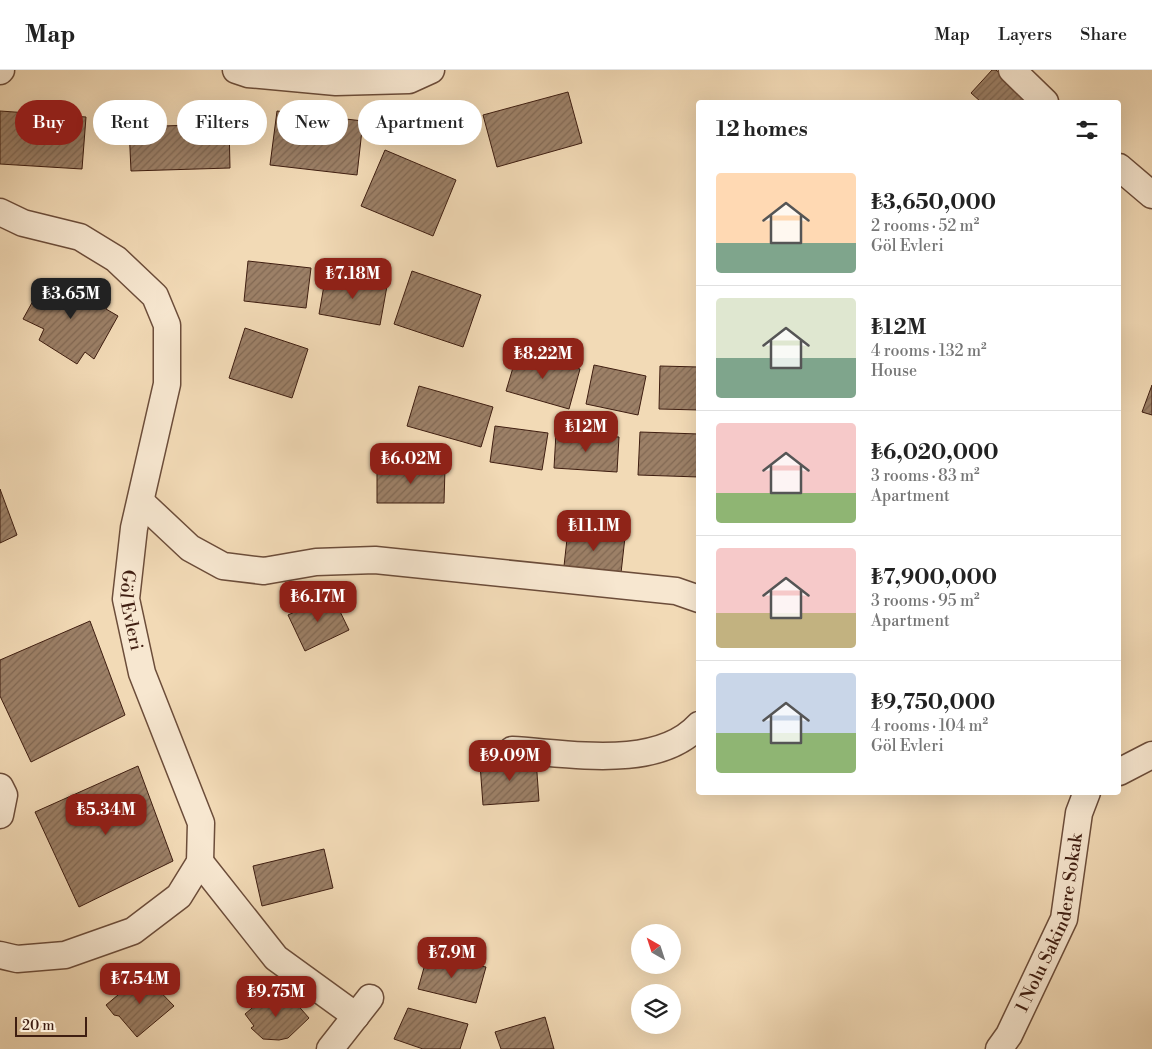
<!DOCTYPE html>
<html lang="en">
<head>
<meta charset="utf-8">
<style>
  :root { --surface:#fff; --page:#f6f6f6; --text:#222; --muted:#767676; --line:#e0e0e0; --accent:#8f2418 }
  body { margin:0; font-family:"Libre Bodoni",serif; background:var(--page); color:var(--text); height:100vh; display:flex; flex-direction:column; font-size:19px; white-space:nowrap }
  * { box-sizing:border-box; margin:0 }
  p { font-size:16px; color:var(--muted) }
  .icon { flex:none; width:28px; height:28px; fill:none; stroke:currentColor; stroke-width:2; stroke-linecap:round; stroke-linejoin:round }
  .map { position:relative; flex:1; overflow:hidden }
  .drawer { position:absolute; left:696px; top:30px; width:425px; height:695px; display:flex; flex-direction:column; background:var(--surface); border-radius:5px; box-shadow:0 5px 20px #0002 }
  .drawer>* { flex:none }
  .banner { position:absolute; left:15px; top:30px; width:475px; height:45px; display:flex; gap:10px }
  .needle { width:32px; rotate:321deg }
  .tools { position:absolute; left:631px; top:854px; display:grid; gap:10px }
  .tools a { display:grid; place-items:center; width:50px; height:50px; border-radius:50%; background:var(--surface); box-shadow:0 5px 20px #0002; font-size:25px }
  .scale { position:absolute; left:15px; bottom:12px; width:72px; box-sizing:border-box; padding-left:5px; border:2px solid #3f1e11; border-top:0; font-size:14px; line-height:18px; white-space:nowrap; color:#3f1e11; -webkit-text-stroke:4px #f7e7d0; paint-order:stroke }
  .price { position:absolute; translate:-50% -42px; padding:0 11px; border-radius:10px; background:var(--accent); color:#fff; font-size:16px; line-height:32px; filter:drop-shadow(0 1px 2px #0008) }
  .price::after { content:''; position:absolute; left:50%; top:30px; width:15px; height:11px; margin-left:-8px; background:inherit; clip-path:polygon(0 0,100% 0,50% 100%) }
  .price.active { background:#222; color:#fff }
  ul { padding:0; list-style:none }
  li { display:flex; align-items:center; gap:15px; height:125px; padding:0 20px }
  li+li { border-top:1px solid var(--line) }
  li span { display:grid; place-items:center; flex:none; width:140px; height:100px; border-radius:5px; color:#555 }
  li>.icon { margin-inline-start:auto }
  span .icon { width:60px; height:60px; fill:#fffc; stroke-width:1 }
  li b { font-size:21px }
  h2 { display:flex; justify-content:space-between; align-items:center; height:60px; padding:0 20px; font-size:21px }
  .tag { padding:0 18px; border-radius:22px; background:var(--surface); box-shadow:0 5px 20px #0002; font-size:18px; line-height:45px }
  .tag.active { background:var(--accent); color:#fff }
  header { display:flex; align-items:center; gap:30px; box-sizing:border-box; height:70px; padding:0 25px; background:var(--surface); border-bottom:1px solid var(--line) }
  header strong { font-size:24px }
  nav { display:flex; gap:28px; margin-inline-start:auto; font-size:18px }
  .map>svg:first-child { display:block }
</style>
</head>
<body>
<header>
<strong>Map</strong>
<nav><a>Map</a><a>Layers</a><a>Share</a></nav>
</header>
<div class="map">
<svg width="1152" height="979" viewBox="0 0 1152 979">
  <defs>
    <pattern id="building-hatch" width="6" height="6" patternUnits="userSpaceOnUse" patternTransform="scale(1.25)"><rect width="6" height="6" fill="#9c8067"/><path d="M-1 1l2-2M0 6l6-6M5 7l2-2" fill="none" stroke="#816853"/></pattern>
  </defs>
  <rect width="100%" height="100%" fill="#f2dab6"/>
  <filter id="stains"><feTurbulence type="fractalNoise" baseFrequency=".004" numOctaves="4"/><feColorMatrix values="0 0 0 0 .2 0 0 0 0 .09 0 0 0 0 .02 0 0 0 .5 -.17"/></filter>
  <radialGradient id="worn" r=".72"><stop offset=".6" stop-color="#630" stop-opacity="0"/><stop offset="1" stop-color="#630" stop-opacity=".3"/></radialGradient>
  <g fill="url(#building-hatch)" stroke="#3f1e11">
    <polygon points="992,0 996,0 1025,27 1020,32 981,32 971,23"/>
    <polygon points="568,22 582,73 497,97 483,45"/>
    <polygon points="0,41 86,47 82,99 0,94"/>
    <polygon points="277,41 363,51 357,105 270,95"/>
    <polygon points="229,54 230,98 131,101 129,57"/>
    <polygon points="385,80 456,110 433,166 361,136"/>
    <polygon points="248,191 311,198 306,238 244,231"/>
    <polygon points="412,201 481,225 463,277 394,254"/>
    <polygon points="326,204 387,216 380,255 319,244"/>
    <polygon points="44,211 65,223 72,212 110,232 106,239 118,246 94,289 85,282 77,294 39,270 44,259 23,249"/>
    <polygon points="245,258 308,279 292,328 229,308"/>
    <polygon points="518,281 580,299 569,339 506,321"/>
    <polygon points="594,295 646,306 638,345 586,334"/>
    <polygon points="660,296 699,297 699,340 659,339"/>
    <polygon points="1152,315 1152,345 1142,342"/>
    <polygon points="419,316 493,337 481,377 407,356"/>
    <polygon points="495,356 548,363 542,400 490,392"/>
    <polygon points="640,362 699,364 699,407 638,405"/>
    <polygon points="556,363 619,367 617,402 554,398"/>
    <polygon points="377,398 445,398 444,433 377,433"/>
    <polygon points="0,419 17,465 0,473"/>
    <polygon points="568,460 625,467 621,503 564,496"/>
    <polygon points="332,525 349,560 305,581 288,545"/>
    <polygon points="90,551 125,645 31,692 0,626 0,590"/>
    <polygon points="536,689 539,731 483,735 480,694"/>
    <polygon points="138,696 173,791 79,837 35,742"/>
    <polygon points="324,779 333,818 262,836 253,796"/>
    <polygon points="427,887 486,897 476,933 418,919"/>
    <polygon points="143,904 174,936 137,967 119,946 114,945 106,935"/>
    <polygon points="270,923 277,930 287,923 309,948 288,968 279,970 263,969 251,958 254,956 245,944"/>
    <polygon points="408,938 468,954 460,979 423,979 394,969"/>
    <polygon points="545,947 554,979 501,979 495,962"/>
  </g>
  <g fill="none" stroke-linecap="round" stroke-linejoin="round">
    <defs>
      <g id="minor">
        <polyline points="236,0 248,4 336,12 409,10 431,0"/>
        <polyline points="1012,0 1045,32"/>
        <polyline points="0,1 1,0"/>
        <polyline points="1119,97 1152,125"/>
        <path id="s1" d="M 0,142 L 23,153 L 80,167 L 116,189 L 155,226 L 167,255 L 167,314 L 134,458 L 126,529 L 142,603 L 201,753 L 200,792 L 179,826 L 133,861 L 65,885 L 17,889 L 0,885"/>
        <polyline points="141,432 190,478 223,496 264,501 316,492 375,490 676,521 699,529"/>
        <path d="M 512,680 C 568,683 657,701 699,655"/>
        <polyline points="1119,702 1152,685"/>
        <polyline points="0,717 4,725 0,745"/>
        <polyline points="200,792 276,888 356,946"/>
        <polyline points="330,979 370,928"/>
        <path id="s2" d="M 999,979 L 1009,965 L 1064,849 L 1079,743 L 1087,722"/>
      </g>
    </defs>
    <use href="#minor" stroke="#6c4d3a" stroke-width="29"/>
    <use href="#minor" stroke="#f7e7d0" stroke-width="26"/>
  </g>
  <g text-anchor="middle" stroke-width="4" stroke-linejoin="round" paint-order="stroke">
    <g font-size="18" fill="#3f1e11" stroke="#f7e7d0">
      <text dy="6" stroke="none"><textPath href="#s1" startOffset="501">Göl Evleri</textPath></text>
      <text dy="6" stroke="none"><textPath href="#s2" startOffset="138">1 Nolu Sakindere Sokak</textPath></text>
    </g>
  </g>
  <rect width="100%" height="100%" filter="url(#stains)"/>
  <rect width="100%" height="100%" fill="url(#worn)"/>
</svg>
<div class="tools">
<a><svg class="needle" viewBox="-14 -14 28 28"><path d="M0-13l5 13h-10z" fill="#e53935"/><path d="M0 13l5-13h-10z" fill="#767676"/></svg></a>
<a><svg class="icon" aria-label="layers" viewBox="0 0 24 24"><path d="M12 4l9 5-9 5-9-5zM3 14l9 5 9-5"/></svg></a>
</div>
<div class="scale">20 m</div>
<b class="price" style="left:353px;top:230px">₺7.18M</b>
<b class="price active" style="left:71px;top:250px">₺3.65M</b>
<b class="price" style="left:543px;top:310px">₺8.22M</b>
<b class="price" style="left:586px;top:383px">₺12M</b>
<b class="price" style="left:411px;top:415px">₺6.02M</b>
<b class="price" style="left:594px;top:482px">₺11.1M</b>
<b class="price" style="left:318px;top:553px">₺6.17M</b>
<b class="price" style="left:510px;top:712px">₺9.09M</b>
<b class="price" style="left:106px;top:766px">₺5.34M</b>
<b class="price" style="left:452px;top:909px">₺7.9M</b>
<b class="price" style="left:140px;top:935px">₺7.54M</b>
<b class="price" style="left:276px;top:948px">₺9.75M</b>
<div class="banner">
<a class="tag active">Buy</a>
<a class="tag">Rent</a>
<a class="tag">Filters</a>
<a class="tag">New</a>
<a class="tag">Apartment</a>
</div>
<section class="drawer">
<h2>12 homes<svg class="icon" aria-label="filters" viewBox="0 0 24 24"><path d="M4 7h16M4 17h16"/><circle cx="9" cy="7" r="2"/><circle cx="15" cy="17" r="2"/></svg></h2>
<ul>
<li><span style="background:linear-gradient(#ffd9b3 70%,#7fa58c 0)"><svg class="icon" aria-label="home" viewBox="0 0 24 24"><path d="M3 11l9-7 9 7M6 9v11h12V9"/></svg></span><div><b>₺3,650,000</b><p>2 rooms · 52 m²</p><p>Göl Evleri</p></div></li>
<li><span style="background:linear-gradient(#dfe7d0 60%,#7fa58c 0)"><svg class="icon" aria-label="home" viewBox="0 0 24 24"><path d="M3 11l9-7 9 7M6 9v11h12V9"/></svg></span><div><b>₺12M</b><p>4 rooms · 132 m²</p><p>House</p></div></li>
<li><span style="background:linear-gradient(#f6c9c9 70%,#8fb573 0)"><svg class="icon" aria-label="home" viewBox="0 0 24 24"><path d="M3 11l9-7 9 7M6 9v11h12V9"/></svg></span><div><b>₺6,020,000</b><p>3 rooms · 83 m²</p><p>Apartment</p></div></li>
<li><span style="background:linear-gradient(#f6c9c9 65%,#c2b280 0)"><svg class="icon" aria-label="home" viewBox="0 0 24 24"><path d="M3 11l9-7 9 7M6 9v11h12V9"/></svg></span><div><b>₺7,900,000</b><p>3 rooms · 95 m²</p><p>Apartment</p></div></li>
<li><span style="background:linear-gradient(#c9d6e8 60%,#8fb573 0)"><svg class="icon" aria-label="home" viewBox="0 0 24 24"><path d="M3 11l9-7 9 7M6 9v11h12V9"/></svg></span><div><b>₺9,750,000</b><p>4 rooms · 104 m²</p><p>Göl Evleri</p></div></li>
</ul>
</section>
</div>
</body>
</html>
